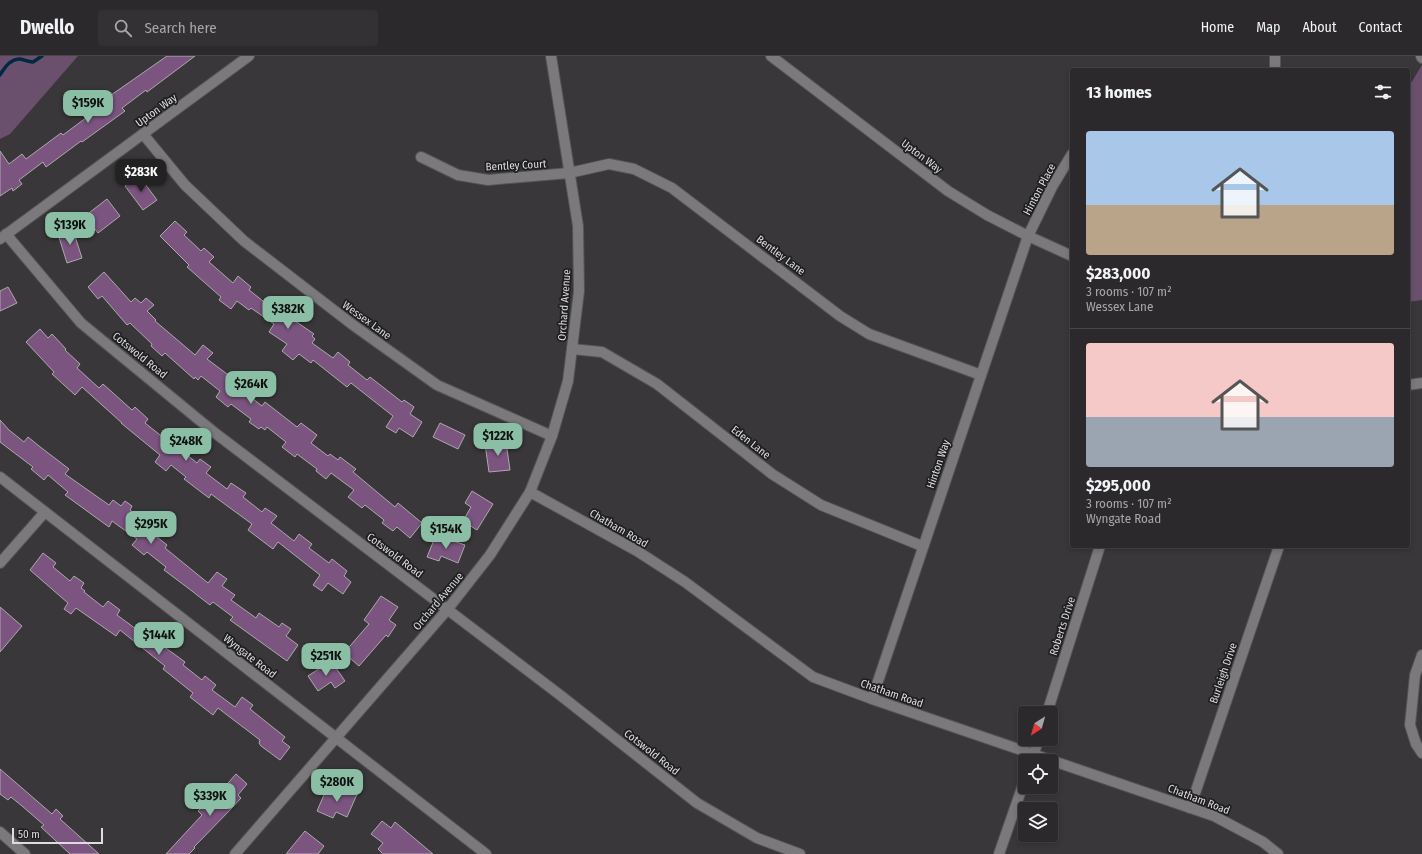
<!DOCTYPE html>
<html lang="en">
<head>
<meta charset="utf-8">
<style>
  :root { --surface:#2b292b; --page:#333133; --text:#f1f3f6; --muted:#a6a6a9; --line:#474547; --accent:#8abfa5 }
  body { margin:0; font-family:"Fira Sans Condensed",sans-serif; background:var(--page); color:var(--text); height:100vh; display:flex; flex-direction:column; font-size:15px; white-space:nowrap }
  * { box-sizing:border-box; margin:0 }
  p { font-size:13px; color:var(--muted) }
  .icon { flex:none; width:22px; height:22px; fill:none; stroke:currentColor; stroke-width:2; stroke-linecap:round; stroke-linejoin:round }
  .map { position:relative; flex:1; overflow:hidden }
  .drawer { position:absolute; left:1070px; top:12px; width:340px; height:480px; display:flex; flex-direction:column; background:var(--surface); border-radius:4px; box-shadow:0 2px 6px #0003,0 0 0 1px var(--line) }
  .drawer>* { flex:none }
  .needle { width:26px; rotate:217deg }
  .tools { position:absolute; left:1018px; top:650px; display:grid; gap:8px }
  .tools a { display:grid; place-items:center; width:40px; height:40px; border-radius:4px; background:var(--surface); box-shadow:0 2px 6px #0003,0 0 0 1px var(--line); font-size:20px }
  .scale { position:absolute; left:12px; bottom:10px; width:91px; box-sizing:border-box; padding-left:4px; border:2px solid #dddcde; border-top:0; font-size:11px; line-height:14px; white-space:nowrap; color:#dddcde; -webkit-text-stroke:3px #1f1e20; paint-order:stroke }
  .price { position:absolute; translate:-50% -34px; padding:0 9px; border-radius:8px; background:var(--accent); color:#111; font-size:13px; line-height:26px; filter:drop-shadow(0 1px 2px #0008) }
  .price::after { content:''; position:absolute; left:50%; top:24px; width:12px; height:9px; margin-left:-6px; background:inherit; clip-path:polygon(0 0,100% 0,50% 100%) }
  .price.selected { background:#222; color:#fff }
  ul { padding:0; list-style:none }
  li { display:grid; align-content:center; gap:8px; height:212px; padding:0 16px }
  li+li { border-top:1px solid var(--line) }
  li span { display:grid; place-items:center; height:124px; border-radius:4px; color:#555 }
  li>.icon { margin-inline-start:auto }
  span .icon { width:72px; height:72px; fill:#fffc; stroke-width:1 }
  li b { font-size:17px }
  h2 { display:flex; justify-content:space-between; align-items:center; height:48px; padding:0 16px; font-size:17px }
  header { display:flex; align-items:center; gap:24px; box-sizing:border-box; height:56px; padding:0 20px; background:var(--surface); border-bottom:1px solid var(--line) }
  header strong { font-size:19px }
  nav { display:flex; gap:22px; margin-inline-start:auto; font-size:14px }
  .search { width:280px; height:36px; background:var(--page); display:flex; align-items:center; gap:10px; box-sizing:border-box; padding:0 14px; border-radius:4px; color:var(--muted); font-size:15px }
  .map>svg:first-child { display:block }
</style>
</head>
<body>
<header>
<strong>Dwello</strong>
<div class="search"><svg class="icon" aria-label="search" viewBox="0 0 24 24"><circle cx="10" cy="10" r="6"/><path d="M15 15l6 6"/></svg>Search here</div>
<nav><a>Home</a><a>Map</a><a>About</a><a>Contact</a></nav>
</header>
<div class="map">
<svg width="1422" height="798" viewBox="0 0 1422 798">
  <rect width="100%" height="100%" fill="#393739"/>
  <g fill="#6b506e">
    <polygon points="0,0 78,0 10,78 0,83"/>
    <polygon points="1422,9 1422,244 1408,246 1408,32"/>
  </g>
  <g fill="none" stroke-linecap="round" stroke-linejoin="round">
    <path stroke="#002944" stroke-width="3.5" d="M 0,19 C 4,12 11,2 20,3 C 25,4 28,6 33,6 L 42,0"/>
  </g>
  <g fill="#7c5480" stroke="#aba9ac">
    <polygon points="167,0 195,0 147,36 146,34 122,52 125,55 82,86 81,85 46,111 43,106 19,124 22,128 13,135 12,132 0,140 0,95 9,108 22,98 26,103 61,77 63,79 106,47 104,44"/>
    <polygon points="139,120 157,144 143,154 125,130"/>
    <polygon points="107,143 120,160 98,177 85,160"/>
    <polygon points="175,165 187,176 184,179 201,195 204,192 214,201 209,206 233,227 238,220 251,231 249,234 268,249 269,247 314,278 312,280 315,283 312,287 333,302 338,296 350,306 348,309 367,324 370,321 402,346 404,344 414,351 410,358 422,366 413,381 399,372 396,377 386,371 393,360 351,327 347,331 313,304 311,307 299,298 293,304 282,295 287,288 269,276 274,268 251,252 249,254 237,245 231,253 219,244 221,241 187,211 189,209 160,180"/>
    <polygon points="73,174 82,202 67,207 58,178"/>
    <polygon points="104,216 131,246 135,242 141,247 146,242 154,249 147,255 156,264 155,265 195,299 203,289 213,297 207,303 231,321 234,317 243,324 238,331 262,350 265,346 297,371 301,367 317,379 311,387 328,400 330,398 338,404 340,401 356,413 353,416 395,451 398,447 422,467 410,482 397,471 393,475 382,467 384,464 365,449 362,452 348,441 354,434 331,417 326,423 316,415 317,413 297,398 295,401 282,391 286,386 267,371 265,374 261,371 259,373 249,366 251,363 231,348 228,351 216,341 220,335 201,320 198,324 195,321 194,323 165,297 162,300 151,290 152,288 130,267 127,269 102,240 98,243 88,231"/>
    <polygon points="8,231 17,247 0,255 0,235"/>
    <polygon points="40,273 48,282 52,278 66,293 65,294 80,308 77,312 99,332 103,328 132,354 135,351 148,363 145,367 165,383 168,379 179,388 176,390 197,407 200,403 211,411 206,417 227,433 231,427 246,437 243,441 262,456 265,452 277,460 271,467 294,485 299,478 312,488 309,492 329,507 332,503 347,515 344,520 351,526 343,538 328,527 322,535 313,529 320,519 278,486 273,493 248,474 252,468 211,438 209,442 184,423 186,421 171,409 166,415 155,406 160,399 121,367 122,367 82,331 75,339 52,318 54,316 26,286"/>
    <polygon points="0,364 9,374 24,386 28,381 39,390 69,413 65,418 109,449 113,444 121,450 125,445 132,450 130,454 140,462 137,465 167,489 165,492 208,527 217,516 227,523 222,530 235,539 231,544 256,562 259,557 279,571 282,567 291,573 286,580 298,589 287,605 230,564 233,561 213,546 210,549 188,532 164,514 166,511 147,496 144,499 132,489 137,483 112,465 109,471 65,439 68,436 48,419 44,424 31,413 33,411 0,386"/>
    <polygon points="440,367 465,379 458,393 433,381"/>
    <polygon points="506,386 510,414 489,416 485,388"/>
    <polygon points="472,435 493,448 477,474 463,465 471,451 465,447"/>
    <polygon points="436,479 465,489 458,507 441,500 439,505 427,501"/>
    <polygon points="43,497 56,507 53,511 70,525 74,520 84,527 81,532 85,535 84,536 103,551 108,545 120,554 117,559 136,573 141,568 165,587 163,590 185,606 183,609 202,624 205,620 216,629 212,634 235,651 242,641 253,649 250,653 285,681 282,685 290,691 280,704 261,690 259,687 260,684 218,652 213,659 190,641 193,637 163,613 165,610 120,574 116,580 76,552 71,558 64,553 68,547 30,514"/>
    <polygon points="381,540 398,551 389,564 396,569 388,581 386,579 359,610 344,597 369,568 364,564"/>
    <polygon points="0,551 22,570 0,596"/>
    <polygon points="331,605 345,625 335,632 331,626 318,635 308,620"/>
    <polygon points="0,713 52,758 56,753 63,760 60,763 99,798 70,798 41,771 44,769 22,750 11,741 8,744 0,738"/>
    <polygon points="236,718 247,728 238,739 241,742 231,753 194,791 195,792 189,798 166,798 202,759 198,755 204,749 207,751"/>
    <polygon points="327,732 345,739 348,732 358,736 347,761 336,756 333,762 317,755"/>
    <polygon points="382,765 391,772 395,766 433,798 383,798 378,793 383,787 371,778"/>
    <polygon points="305,775 324,790 318,798 286,798"/>
  </g>
  <g fill="none" stroke-linecap="round" stroke-linejoin="round">
    <defs>
      <g id="street">
        <polyline points="771,0 948,135 987,159 1028,180 1072,200"/>
        <polyline points="1275,0 1275,14"/>
        <polyline points="1421,0 1422,2"/>
        <polyline points="143,78 185,129 244,185 353,269 437,329 552,380"/>
        <polyline points="421,101 458,119 488,124 569,117 609,108 634,113 672,132 840,260 869,278 981,319"/>
        <polyline points="6,178 81,267 215,377 560,639 697,747 757,782 800,798"/>
        <polyline points="0,183 249,0"/>
        <polyline points="572,293 602,296 657,328 772,418 821,449 922,490"/>
        <polyline points="1408,329 1422,327"/>
        <polyline points="0,421 486,798"/>
        <polyline points="530,436 637,495 685,526 813,621 872,643 1214,760 1263,786 1278,798"/>
        <polyline points="0,507 45,456"/>
        <polyline points="1422,599 1415,619 1410,669 1416,688 1422,697"/>
        <polyline points="872,643 1028,180 1052,131 1072,98"/>
        <polyline points="1047,657 1100,490"/>
        <polyline points="1031,705 1039,683"/>
        <polyline points="1190,752 1279,490"/>
        <polyline points="0,776 25,798"/>
        <polyline points="235,798 447,554 490,499 530,436 552,380 568,325 579,235 578,170 551,0"/>
        <polyline points="999,798 1025,723"/>
      </g>
    </defs>
    <use href="#street" stroke="#555355" stroke-width="12"/>
    <use href="#street" stroke="#7c797c" stroke-width="10"/>
  </g>
  <g text-anchor="middle" stroke-width="3.5" stroke-linejoin="round" paint-order="stroke">
    <g font-size="11" fill="#dddcde" stroke="#1f1e20">
      <text transform="translate(156 54) rotate(-36)" y="4">Upton Way</text>
      <text transform="translate(922 100) rotate(37)" y="4">Upton Way</text>
      <text transform="translate(516 109) rotate(-3)" y="4">Bentley Court</text>
      <text transform="translate(1039 133) rotate(-62)" y="4">Hinton Place</text>
      <text transform="translate(781 199) rotate(37)" y="4">Bentley Lane</text>
      <text transform="translate(564 249) rotate(-86)" y="4">Orchard Avenue</text>
      <text transform="translate(367 264) rotate(36)" y="4">Wessex Lane</text>
      <text transform="translate(140 299) rotate(39)" y="4">Cotswold Road</text>
      <text transform="translate(751 386) rotate(38)" y="4">Eden Lane</text>
      <text transform="translate(938 408) rotate(-71)" y="4">Hinton Way</text>
      <text transform="translate(619 472) rotate(30)" y="4">Chatham Road</text>
      <text transform="translate(395 499) rotate(37)" y="4">Cotswold Road</text>
      <text transform="translate(438 545) rotate(-50)" y="4">Orchard Avenue</text>
      <text transform="translate(1062 570) rotate(-72)" y="4">Roberts Drive</text>
      <text transform="translate(250 600) rotate(38)" y="4">Wyngate Road</text>
      <text transform="translate(1223 617) rotate(-71)" y="4">Burleigh Drive</text>
      <text transform="translate(892 637) rotate(19)" y="4">Chatham Road</text>
      <text transform="translate(652 696) rotate(38)" y="4">Cotswold Road</text>
      <text transform="translate(1199 743) rotate(21)" y="4">Chatham Road</text>
    </g>
  </g>
</svg>
<div class="tools">
<a><svg class="needle" viewBox="-14 -14 28 28"><path d="M0-13l5 13h-10z" fill="#e53935"/><path d="M0 13l5-13h-10z" fill="#a6a6a9"/></svg></a>
<a><svg class="icon" aria-label="locate" viewBox="0 0 24 24"><circle cx="12" cy="12" r="6"/><path d="M12 2v4M12 18v4M2 12h4M18 12h4"/></svg></a>
<a><svg class="icon" aria-label="layers" viewBox="0 0 24 24"><path d="M12 4l9 5-9 5-9-5zM3 14l9 5 9-5"/></svg></a>
</div>
<div class="scale">50 m</div>
<b class="price" style="left:88px;top:68px">$159K</b>
<b class="price selected" style="left:141px;top:137px">$283K</b>
<b class="price" style="left:70px;top:190px">$139K</b>
<b class="price" style="left:288px;top:274px">$382K</b>
<b class="price" style="left:251px;top:349px">$264K</b>
<b class="price" style="left:498px;top:401px">$122K</b>
<b class="price" style="left:186px;top:406px">$248K</b>
<b class="price" style="left:151px;top:489px">$295K</b>
<b class="price" style="left:446px;top:494px">$154K</b>
<b class="price" style="left:159px;top:600px">$144K</b>
<b class="price" style="left:326px;top:621px">$251K</b>
<b class="price" style="left:337px;top:747px">$280K</b>
<b class="price" style="left:210px;top:761px">$339K</b>
<section class="drawer">
<h2>13 homes<svg class="icon" aria-label="filters" viewBox="0 0 24 24"><path d="M4 7h16M4 17h16"/><circle cx="9" cy="7" r="2"/><circle cx="15" cy="17" r="2"/></svg></h2>
<ul>
<li><span style="background:linear-gradient(#a9c7e8 60%,#b9a48a 0)"><svg class="icon" aria-label="home" viewBox="0 0 24 24"><path d="M3 11l9-7 9 7M6 9v11h12V9"/></svg></span><div><b>$283,000</b><p>3 rooms · 107 m²</p><p>Wessex Lane</p></div></li>
<li><span style="background:linear-gradient(#f6c9c9 60%,#9aa5b1 0)"><svg class="icon" aria-label="home" viewBox="0 0 24 24"><path d="M3 11l9-7 9 7M6 9v11h12V9"/></svg></span><div><b>$295,000</b><p>3 rooms · 107 m²</p><p>Wyngate Road</p></div></li>
</ul>
</section>
</div>
</body>
</html>
